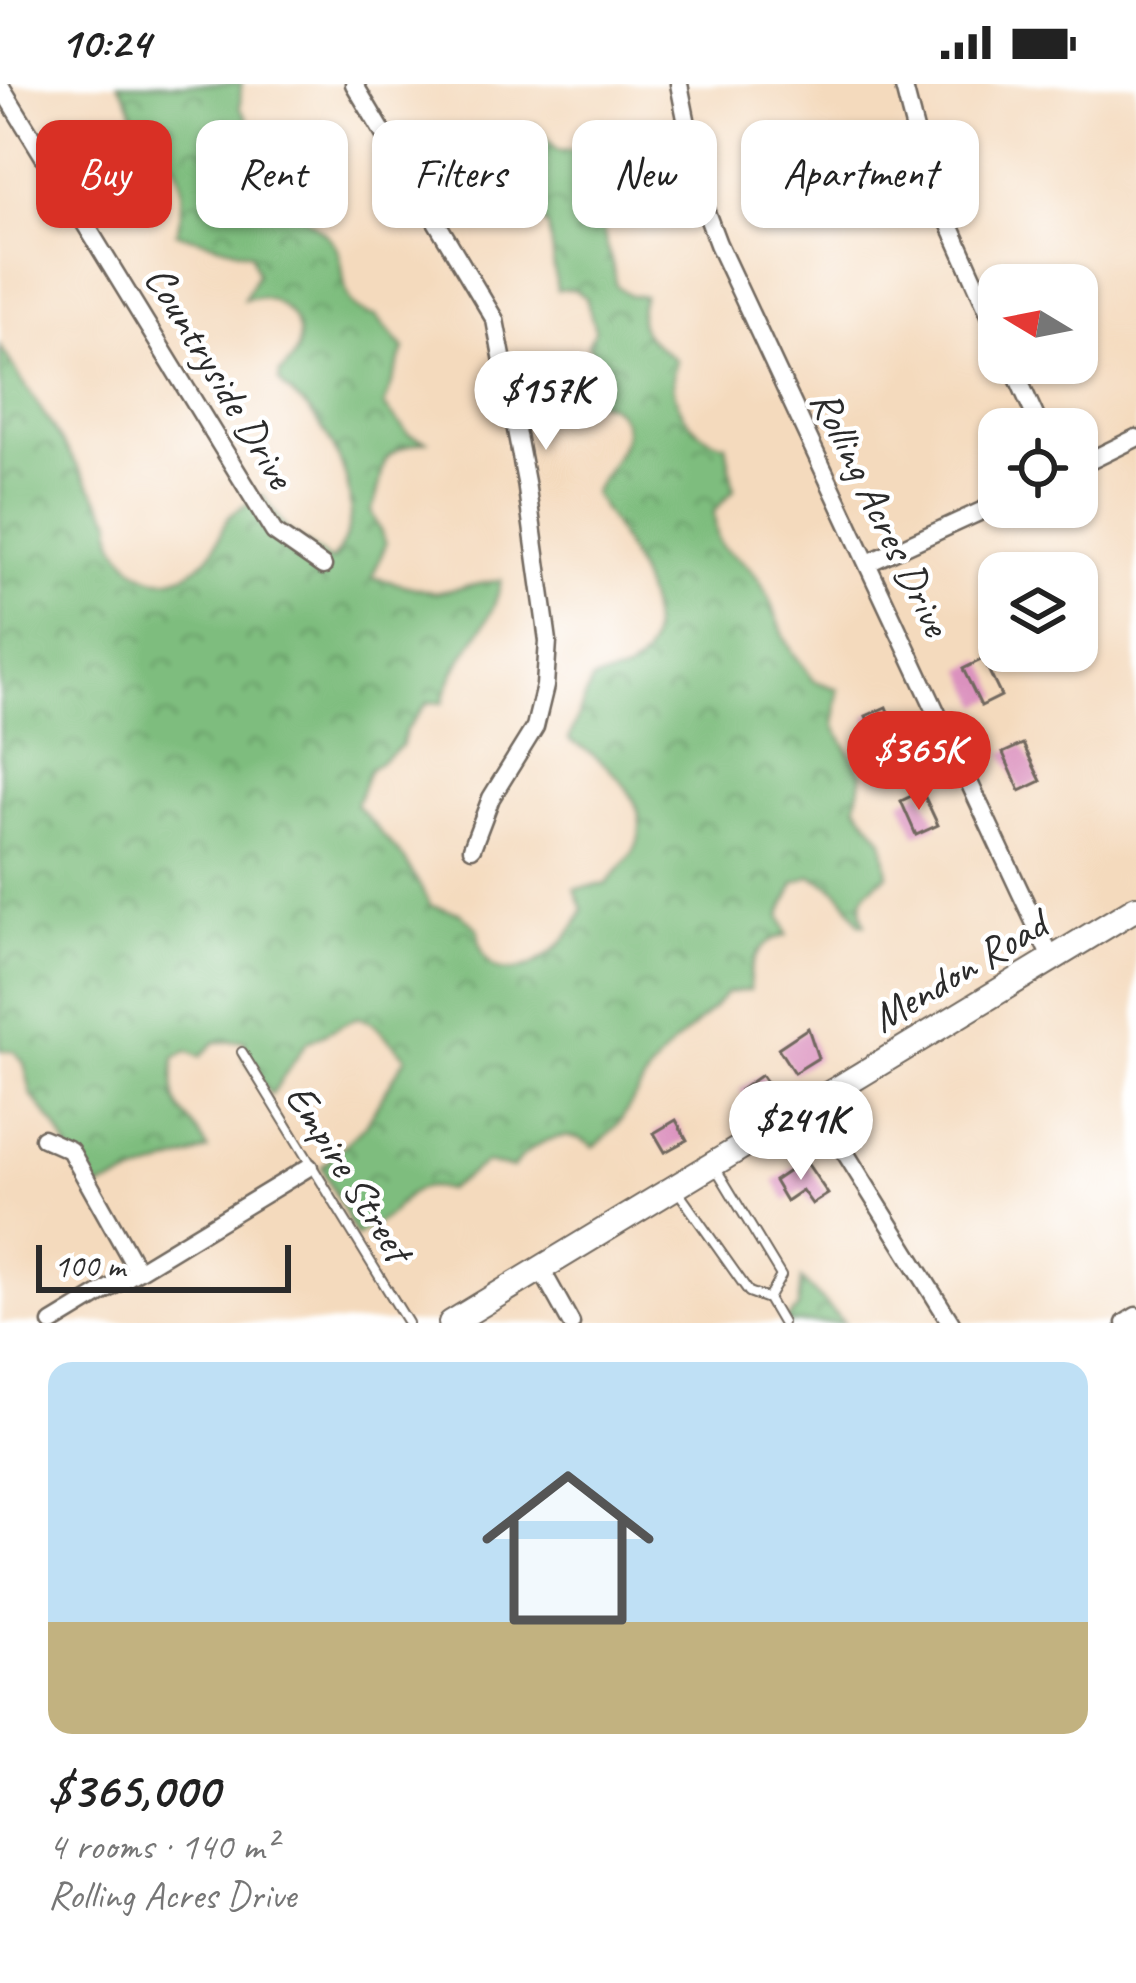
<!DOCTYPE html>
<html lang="en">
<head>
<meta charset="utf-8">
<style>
  :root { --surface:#fff; --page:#f6f6f6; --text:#222; --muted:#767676; --line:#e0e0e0; --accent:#d93025 }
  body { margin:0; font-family:Caveat,sans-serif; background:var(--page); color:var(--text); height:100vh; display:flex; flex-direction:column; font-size:45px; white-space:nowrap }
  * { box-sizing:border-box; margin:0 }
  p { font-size:39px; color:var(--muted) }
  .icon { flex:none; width:66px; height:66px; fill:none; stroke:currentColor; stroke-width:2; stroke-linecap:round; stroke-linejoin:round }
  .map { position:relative; height:1239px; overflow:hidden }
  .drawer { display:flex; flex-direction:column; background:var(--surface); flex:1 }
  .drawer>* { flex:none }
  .guide { position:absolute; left:36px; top:36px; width:1065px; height:108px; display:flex; gap:24px }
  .needle { width:78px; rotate:280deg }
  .controls { position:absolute; left:978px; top:180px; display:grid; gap:24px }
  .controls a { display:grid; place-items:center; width:120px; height:120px; border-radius:24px; background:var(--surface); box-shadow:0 3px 9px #0004; font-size:60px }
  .scale { position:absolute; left:36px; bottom:30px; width:255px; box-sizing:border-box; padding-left:12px; border:6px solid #2b2b2b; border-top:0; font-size:33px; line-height:42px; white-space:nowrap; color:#2b2b2b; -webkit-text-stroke:9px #fff; paint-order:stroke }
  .price { position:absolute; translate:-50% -102px; padding:0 27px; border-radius:42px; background:#fff; color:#222; font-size:39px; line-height:78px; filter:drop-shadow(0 3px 6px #0008) }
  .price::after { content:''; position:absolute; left:50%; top:72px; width:36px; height:27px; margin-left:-18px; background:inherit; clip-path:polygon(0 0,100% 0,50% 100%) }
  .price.selected { background:var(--accent); color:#fff }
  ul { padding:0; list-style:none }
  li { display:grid; align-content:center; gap:24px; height:636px; padding:0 48px }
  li+li { border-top:3px solid var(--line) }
  li span { display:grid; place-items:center; height:372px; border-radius:24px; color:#555 }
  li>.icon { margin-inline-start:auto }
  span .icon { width:216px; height:216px; fill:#fffc; stroke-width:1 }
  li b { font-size:51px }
  .chip { padding:0 42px; border-radius:24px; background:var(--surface); box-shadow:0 3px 9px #0004; font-size:42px; line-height:108px }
  .chip.selected { background:var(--accent); color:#fff }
  .status { display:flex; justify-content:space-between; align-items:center; height:84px; padding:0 60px; background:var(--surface); direction:ltr }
  .status svg { height:33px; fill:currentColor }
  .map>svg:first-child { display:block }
</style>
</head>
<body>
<div class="status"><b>10:24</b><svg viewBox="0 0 49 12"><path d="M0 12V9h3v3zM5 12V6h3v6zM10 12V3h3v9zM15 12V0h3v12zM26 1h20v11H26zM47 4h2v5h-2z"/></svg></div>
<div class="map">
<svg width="1136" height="1239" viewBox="0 0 1136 1239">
  <defs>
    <pattern id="forest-crowns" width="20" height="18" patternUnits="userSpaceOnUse" patternTransform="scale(3)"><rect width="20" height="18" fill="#7ebd7e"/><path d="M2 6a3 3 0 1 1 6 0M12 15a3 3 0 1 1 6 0" fill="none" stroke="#679a67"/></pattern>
  </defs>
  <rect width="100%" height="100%" fill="#fff"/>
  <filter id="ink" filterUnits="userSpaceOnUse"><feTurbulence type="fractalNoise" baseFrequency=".00833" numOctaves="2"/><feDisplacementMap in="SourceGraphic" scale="24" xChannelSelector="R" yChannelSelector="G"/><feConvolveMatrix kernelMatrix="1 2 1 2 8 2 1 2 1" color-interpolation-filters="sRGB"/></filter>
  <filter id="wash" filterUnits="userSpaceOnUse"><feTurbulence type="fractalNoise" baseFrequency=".004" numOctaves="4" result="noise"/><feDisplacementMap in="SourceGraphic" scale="48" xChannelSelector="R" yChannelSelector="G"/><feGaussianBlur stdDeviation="2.7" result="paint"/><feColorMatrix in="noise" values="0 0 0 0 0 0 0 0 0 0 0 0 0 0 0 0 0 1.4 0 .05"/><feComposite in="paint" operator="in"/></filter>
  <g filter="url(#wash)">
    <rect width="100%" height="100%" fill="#f4dabd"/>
    <g fill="url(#forest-crowns)" stroke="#547454" stroke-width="3">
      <path d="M 118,0 L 241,0 L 240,24 L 268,65 L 293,70 L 310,63 L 289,112 C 298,134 319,140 333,158 C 352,183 331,225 376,232 L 404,265 L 384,322 L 409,351 L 426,357 C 366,371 392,381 371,427 L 386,460 L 372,493 L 435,509 L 501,496 C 493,547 452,571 443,619 L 428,618 L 405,647 L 401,662 L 369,686 L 356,721 L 405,776 L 431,822 L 460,829 L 478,845 C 483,926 568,872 583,825 L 575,805 L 607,800 C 614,789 625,780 632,770 C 661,722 606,675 569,656 L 592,597 C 603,593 619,592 628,587 C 689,552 616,446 593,409 C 604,385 646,347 612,323 C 602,315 586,319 574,313 L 589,301 L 598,279 L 588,261 L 595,246 L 586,214 L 574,205 L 557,206 L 548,142 L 527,122 L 508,123 L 520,80 L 511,54 L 534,40 L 558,67 L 578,66 L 585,106 L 604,124 C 598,152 614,173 616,201 L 630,212 L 644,212 C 631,247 649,255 676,276 C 664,312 689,353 726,360 L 734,406 L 714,427 C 717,480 730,460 752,487 C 773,511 776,539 791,565 C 797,577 807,582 812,596 L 838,605 L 835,643 L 862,690 L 856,721 L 883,756 L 888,791 C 868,805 854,814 865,840 L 860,840 C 846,816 839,802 811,792 L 795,799 L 780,831 L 787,851 C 759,858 747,878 750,906 L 726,909 C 709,932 686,947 666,968 C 637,998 629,1040 593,1063 C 568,1040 529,1059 513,1084 L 485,1079 L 447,1106 C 417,1096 408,1111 390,1130 C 381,1138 367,1145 356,1152 L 322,1083 L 365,1041 L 406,973 L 373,939 L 358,933 L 306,959 L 271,1011 L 244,973 L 245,957 L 215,958 L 200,973 L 187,967 L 175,974 C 167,1035 188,1022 208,1066 L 99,1104 L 83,1093 L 56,1042 L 32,1012 L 24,979 L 14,967 L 0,966 L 0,262 L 113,437 C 110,454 118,466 129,478 C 153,506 185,498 209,472 C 219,461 221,441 230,432 C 239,424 252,418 262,411 L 287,446 L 331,477 C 370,432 343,370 312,330 C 303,318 289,311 279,297 L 280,289 C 323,255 284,203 244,215 L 257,190 L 251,169 L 176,149 C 184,127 189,78 159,67 C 149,63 140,66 130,61 C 138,38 133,19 118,0 Z"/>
      <polygon points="801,1195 844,1239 784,1239 798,1224"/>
    </g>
    <g id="blocks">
      <g fill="#db91be">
        <polygon points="983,575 1001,612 981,622 963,585"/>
        <polygon points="886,623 902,660 882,668 866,632"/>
        <polygon points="1023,660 1041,697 1020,707 1003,669"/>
        <polygon points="922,707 938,741 916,751 901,717"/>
        <polygon points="808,944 818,974 794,989 778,964"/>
        <polygon points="761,991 772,1007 751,1022 740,1006"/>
        <polygon points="676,1036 687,1056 665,1068 654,1049"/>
        <polygon points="805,1076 828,1110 812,1120 802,1106 786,1117 774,1097"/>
      </g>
    </g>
  </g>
  <g filter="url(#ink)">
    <use href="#blocks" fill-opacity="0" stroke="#71685e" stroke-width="3"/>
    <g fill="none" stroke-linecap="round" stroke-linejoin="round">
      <defs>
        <g id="lane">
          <polyline points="242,968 408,1239"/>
          <polyline points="715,1083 781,1192 768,1215"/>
          <polyline points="679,1109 749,1208 768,1215 782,1239"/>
        </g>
        <g id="street">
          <polyline points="354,0 495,236 526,398 548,557 545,602 535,643 491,714 472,764"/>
          <polyline points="679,0 703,120 718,160 1052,876"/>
          <polyline points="903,0 925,85 999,251"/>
          <polyline points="0,1 274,448 323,482"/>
          <polyline points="1011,279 1041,345"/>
          <polyline points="1077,383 1136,354"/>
          <polyline points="868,479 999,419"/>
          <polyline points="815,1020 951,1239"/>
          <polyline points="43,1054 70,1066 136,1184"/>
          <polyline points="541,1185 571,1239"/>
          <polyline points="52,1239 309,1083"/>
          <polyline points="1125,1239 1136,1232"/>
        </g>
        <polyline id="primary" points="451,1239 1136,824"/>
      </defs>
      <use href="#lane" stroke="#71685e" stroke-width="12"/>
      <use href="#street" stroke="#71685e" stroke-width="21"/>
      <use href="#primary" stroke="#71685e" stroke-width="28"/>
      <use href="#lane" stroke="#fff" stroke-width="8"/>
      <use href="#street" stroke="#fff" stroke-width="16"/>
      <use href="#primary" stroke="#fff" stroke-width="24"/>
    </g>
  </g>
  <g text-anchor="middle" stroke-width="9" stroke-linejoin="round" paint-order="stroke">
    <g font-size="42" fill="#2b2b2b" stroke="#fff">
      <text transform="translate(221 292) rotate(59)" y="15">Countryside Drive</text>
      <text transform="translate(882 428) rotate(64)" y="15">Rolling Acres Drive</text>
      <text transform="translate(958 886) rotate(-31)" y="15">Mendon Road</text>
      <text transform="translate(350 1088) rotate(58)" y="15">Empire Street</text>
    </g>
  </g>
</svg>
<div class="controls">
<a><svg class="needle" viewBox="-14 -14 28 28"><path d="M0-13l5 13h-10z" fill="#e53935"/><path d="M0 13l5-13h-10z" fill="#767676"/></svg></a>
<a><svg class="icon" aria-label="locate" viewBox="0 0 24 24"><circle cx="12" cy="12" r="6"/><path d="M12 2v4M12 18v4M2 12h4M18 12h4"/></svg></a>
<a><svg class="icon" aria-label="layers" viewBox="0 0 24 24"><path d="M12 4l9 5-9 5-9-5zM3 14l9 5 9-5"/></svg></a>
</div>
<div class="scale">100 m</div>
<b class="price" style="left:546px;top:369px">$157K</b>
<b class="price selected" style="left:919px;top:729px">$365K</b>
<b class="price" style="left:801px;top:1099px">$241K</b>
<div class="guide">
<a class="chip selected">Buy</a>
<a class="chip">Rent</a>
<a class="chip">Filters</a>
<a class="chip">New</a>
<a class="chip">Apartment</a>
</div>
</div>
<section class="drawer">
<ul>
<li><span style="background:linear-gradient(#bfe0f5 70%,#c2b280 0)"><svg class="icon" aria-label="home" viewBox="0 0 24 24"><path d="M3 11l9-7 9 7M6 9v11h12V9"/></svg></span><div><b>$365,000</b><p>4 rooms · 140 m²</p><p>Rolling Acres Drive</p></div></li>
</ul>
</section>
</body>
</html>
